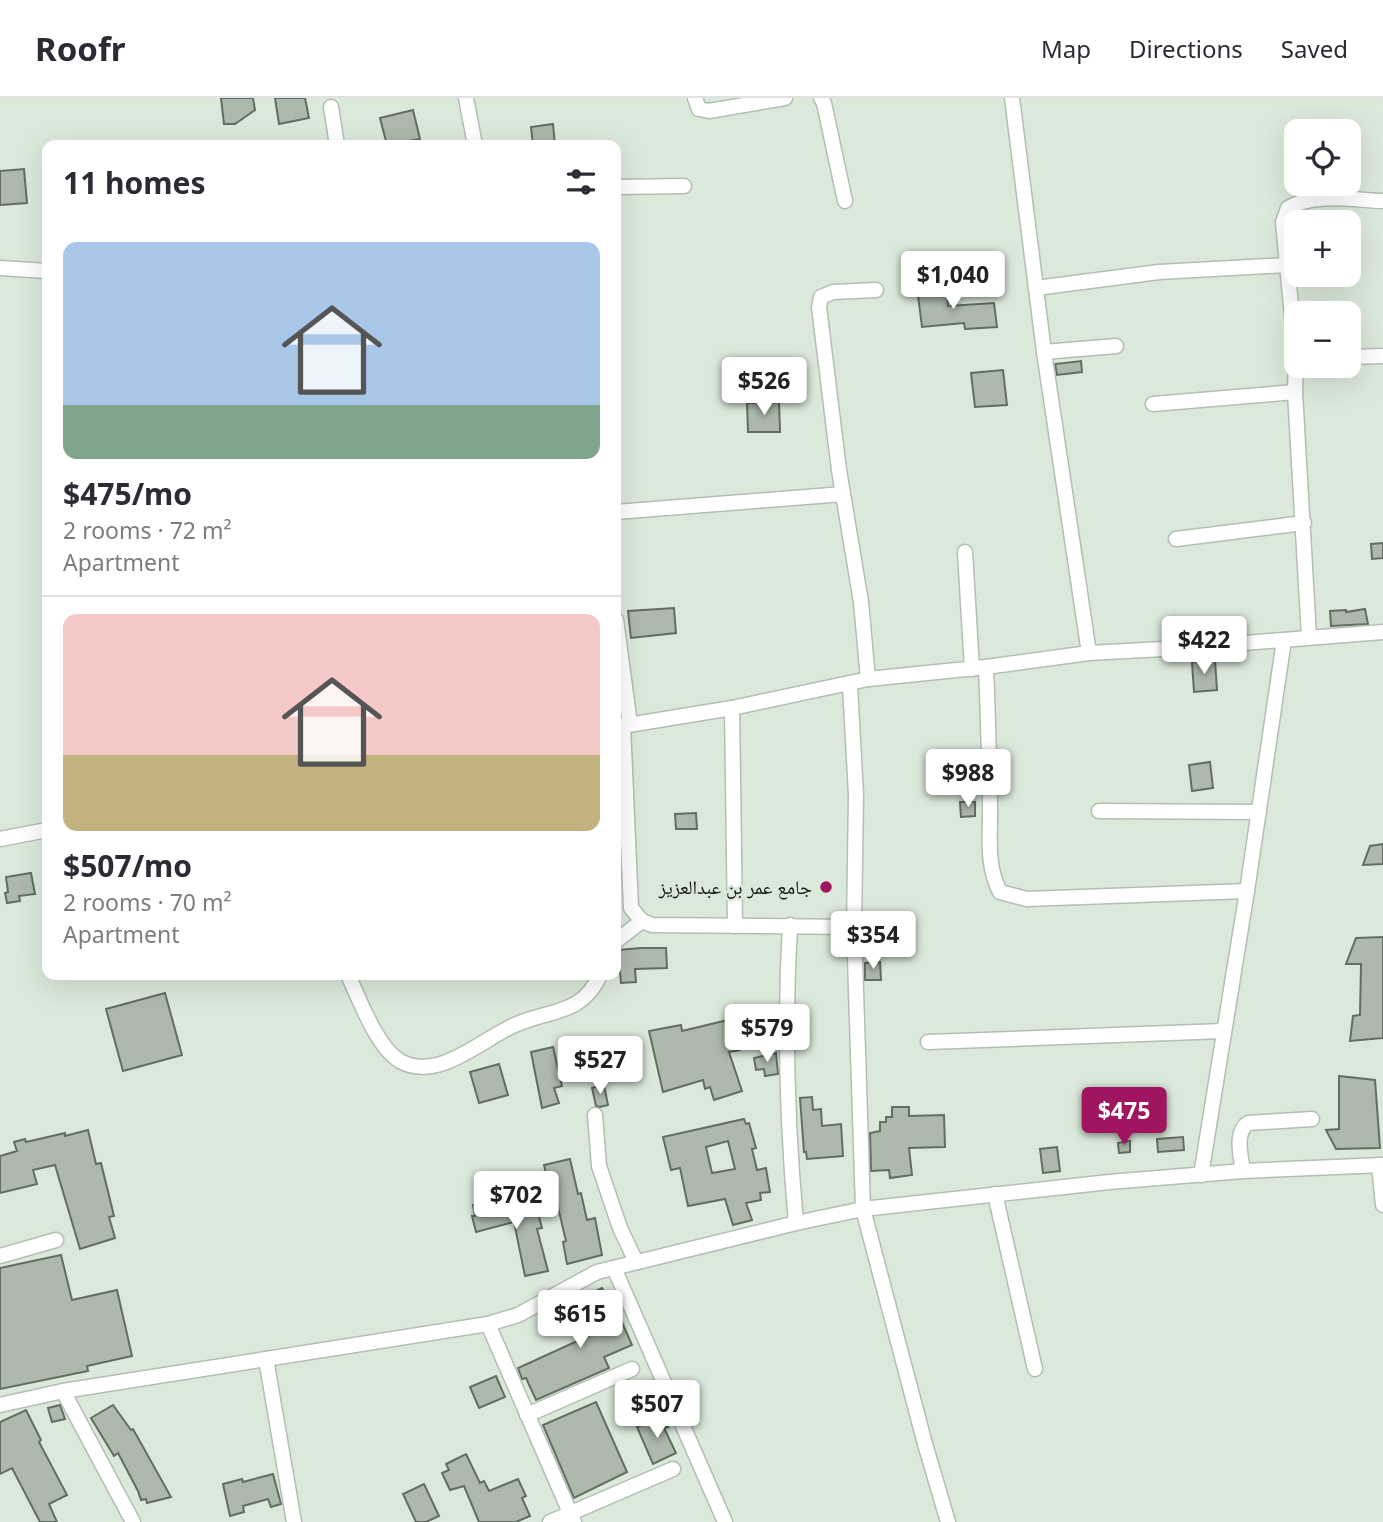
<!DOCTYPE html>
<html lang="en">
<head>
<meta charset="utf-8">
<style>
  :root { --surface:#fff; --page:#f7f7f7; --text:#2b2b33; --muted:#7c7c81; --line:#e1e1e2; --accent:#a0155f }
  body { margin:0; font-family:"Noto Sans","Noto Naskh Arabic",sans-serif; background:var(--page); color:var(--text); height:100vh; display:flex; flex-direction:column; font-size:26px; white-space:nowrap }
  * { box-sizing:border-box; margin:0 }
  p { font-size:23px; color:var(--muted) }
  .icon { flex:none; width:38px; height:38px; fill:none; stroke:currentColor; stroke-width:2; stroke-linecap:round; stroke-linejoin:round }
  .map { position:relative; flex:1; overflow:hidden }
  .sheet { position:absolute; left:42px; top:42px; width:579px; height:840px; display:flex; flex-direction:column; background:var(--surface); border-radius:14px; box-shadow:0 7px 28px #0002 }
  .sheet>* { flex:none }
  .controls { position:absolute; left:1284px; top:21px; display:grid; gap:14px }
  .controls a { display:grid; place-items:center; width:77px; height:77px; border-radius:14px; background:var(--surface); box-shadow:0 7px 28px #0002; font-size:35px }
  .price { position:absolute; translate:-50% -60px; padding:0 16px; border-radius:7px; background:#fff; color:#222; font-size:23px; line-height:46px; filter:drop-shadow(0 2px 4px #0008) }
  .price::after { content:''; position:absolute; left:50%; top:42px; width:21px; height:16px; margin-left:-10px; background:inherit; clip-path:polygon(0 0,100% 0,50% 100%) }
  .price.selected { background:var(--accent); color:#fff }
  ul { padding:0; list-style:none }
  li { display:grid; align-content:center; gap:14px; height:371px; padding:0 21px }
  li+li { border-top:2px solid var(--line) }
  li span { display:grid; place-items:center; height:217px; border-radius:14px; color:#555 }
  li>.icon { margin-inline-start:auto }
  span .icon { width:126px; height:126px; fill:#fffc; stroke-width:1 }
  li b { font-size:30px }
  h2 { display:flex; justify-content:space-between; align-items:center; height:84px; padding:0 21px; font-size:30px }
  header { display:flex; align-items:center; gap:42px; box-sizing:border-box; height:98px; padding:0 35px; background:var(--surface); border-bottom:2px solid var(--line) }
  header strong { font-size:33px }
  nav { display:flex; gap:38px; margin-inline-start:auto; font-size:24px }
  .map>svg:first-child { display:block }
</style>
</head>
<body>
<header>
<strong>Roofr</strong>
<nav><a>Map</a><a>Directions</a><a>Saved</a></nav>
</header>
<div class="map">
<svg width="1383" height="1424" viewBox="0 0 1383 1424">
  <rect width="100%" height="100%" fill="#dbe9db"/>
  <g fill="#acb9ac" stroke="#626e62" stroke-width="2" fill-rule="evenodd">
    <polygon points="221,0 253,0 255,12 235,26 224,26"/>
    <polygon points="275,0 305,0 309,20 279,26"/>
    <polygon points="413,12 420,41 387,47 380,20"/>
    <polygon points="553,26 555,47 533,47 531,29"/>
    <polygon points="24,71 27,105 0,107 0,73"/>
    <polygon points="946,188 948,208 994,205 997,229 965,231 964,225 922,229 917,189"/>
    <polygon points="1081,263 1082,274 1057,277 1055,266"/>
    <polygon points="1003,272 1007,307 975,309 971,275"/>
    <polygon points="779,304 780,334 748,334 747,305"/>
    <polygon points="1383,445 1383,460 1372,461 1371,446"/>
    <polygon points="674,510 676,535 631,540 628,513"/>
    <polygon points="1365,511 1368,526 1331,528 1330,513 1346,512 1346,514"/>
    <polygon points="1215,562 1217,592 1194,594 1192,564"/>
    <polygon points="1210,664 1213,690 1192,693 1189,667"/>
    <polygon points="999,667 1006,668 1005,690 999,690"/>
    <polygon points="960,704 975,704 975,718 961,719"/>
    <polygon points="696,715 697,731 676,731 675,716"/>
    <polygon points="1383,746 1383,766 1363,767 1370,748"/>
    <polygon points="31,775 35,796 19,798 20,803 7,805 5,795 8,794 6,779"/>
    <polygon points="1383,839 1383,940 1350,943 1353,918 1360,917 1361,866 1346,866 1356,840"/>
    <polygon points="641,850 666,850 667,870 635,871 636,884 621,885 618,852"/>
    <polygon points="880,864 881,882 865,882 865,865"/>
    <polygon points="165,895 182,957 123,973 106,911"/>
    <polygon points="732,921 740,952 729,954 742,993 714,1002 710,989 705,991 703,982 663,994 649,933 681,927 682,933"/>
    <polygon points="617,942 624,966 601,972 596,951 605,948 604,945"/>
    <polygon points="553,949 562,988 554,990 559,1005 542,1010 531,954"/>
    <polygon points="776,955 778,976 765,978 764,971 756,972 754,960"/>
    <polygon points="499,966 508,997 479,1005 470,974"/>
    <polygon points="1339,978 1375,982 1380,1050 1336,1051 1326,1032 1339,1031"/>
    <polygon points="604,987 608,1007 600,1009 596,1008 592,990"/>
    <polygon points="812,999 813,1012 821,1011 822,1028 841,1026 843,1058 807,1061 806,1054 804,1054 800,1000"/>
    <polygon points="892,1009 909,1009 909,1018 944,1017 945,1049 909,1050 912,1077 890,1080 889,1072 871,1073 870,1035 880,1033 880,1024 886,1024 886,1019 892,1019"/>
    <path d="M 744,1021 L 746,1026 L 749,1025 L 756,1050 L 752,1051 L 757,1072 L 766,1070 L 770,1094 L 760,1095 L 761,1102 L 746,1105 L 752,1122 L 733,1127 L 725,1101 L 688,1108 L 680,1070 L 671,1072 L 663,1039 ZM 728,1043 L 735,1071 L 712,1075 L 706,1049 Z"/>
    <polygon points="88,1032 96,1066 101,1065 114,1118 109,1119 115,1140 80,1151 55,1067 33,1072 37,1086 0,1095 0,1058 17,1053 14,1044 25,1041 26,1044 65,1035 65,1038"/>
    <polygon points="1183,1039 1184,1052 1158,1054 1157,1041"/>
    <polygon points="1130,1043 1130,1054 1119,1055 1118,1045"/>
    <polygon points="1057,1049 1060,1073 1043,1075 1040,1051"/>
    <polygon points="570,1061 578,1096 581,1095 587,1122 595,1120 602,1157 567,1166 563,1144 566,1143 554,1092 550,1093 544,1067"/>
    <polygon points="493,1102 496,1114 535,1104 542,1130 537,1131 548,1173 525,1178 514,1124 476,1134 472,1118 475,1118 473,1107"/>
    <polygon points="61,1157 72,1202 117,1192 132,1258 87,1268 88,1273 0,1291 0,1170"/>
    <polygon points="602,1190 614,1214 617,1213 632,1247 604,1259 609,1270 536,1302 526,1280 522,1281 518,1270 595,1235 578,1201"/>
    <polygon points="496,1278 505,1299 479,1310 470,1289"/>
    <polygon points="596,1304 627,1374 574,1400 543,1327"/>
    <polygon points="60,1307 65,1321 52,1324 48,1310"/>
    <polygon points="113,1307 131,1332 133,1331 171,1399 147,1405 146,1401 141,1402 138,1393 118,1355 114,1358 91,1320"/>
    <polygon points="26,1312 41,1342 39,1344 67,1397 49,1406 57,1424 40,1424 12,1370 0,1376 0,1324"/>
    <polygon points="663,1318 668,1329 664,1330 676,1355 653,1366 637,1329"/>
    <polygon points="466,1356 480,1385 484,1383 489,1393 518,1381 526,1398 522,1400 530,1418 516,1424 479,1424 464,1388 450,1392 442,1375 449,1372 446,1366"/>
    <polygon points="273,1376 281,1406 271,1409 268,1401 243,1408 244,1414 230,1418 223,1386 242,1381 243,1384"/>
    <polygon points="424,1386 439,1418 426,1424 416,1424 403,1396"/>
  </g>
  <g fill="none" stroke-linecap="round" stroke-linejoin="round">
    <defs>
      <g id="street">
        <polyline points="466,0 475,47"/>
        <polyline points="695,0 699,11 709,13 785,0"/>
        <polyline points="821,0 824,5 845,103"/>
        <polyline points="1012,0 1044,254 1089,555"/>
        <polyline points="331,9 337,47"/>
        <polyline points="616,89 684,88"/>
        <polyline points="0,170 47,173"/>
        <polyline points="1036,190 1159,174 1287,167"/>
        <polyline points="1044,254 1116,248"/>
        <polyline points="1349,259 1383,258"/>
        <polyline points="1153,306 1295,294"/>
        <polyline points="616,414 843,396"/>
        <polyline points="1176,441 1304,425"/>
        <polyline points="965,454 972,571"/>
        <polyline points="616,522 630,626"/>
        <path d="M 1309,539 L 1295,294 L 1296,261 L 1283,124 L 1288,110 C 1316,94 1352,102 1383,103"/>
        <path d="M 986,569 C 988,614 989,659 990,705 C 991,737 985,764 1000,794 L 1027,801 L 1247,793"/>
        <polyline points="868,581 861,504 839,372 819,209 821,199 833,194 876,192"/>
        <polyline points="850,587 856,697 854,829 863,1111 925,1346 948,1424"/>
        <polyline points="732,610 735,828"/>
        <polyline points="623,627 631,810 642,823 652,827 854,829"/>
        <polyline points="616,629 732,610 868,581 986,569 1089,555 1182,550 1383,534"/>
        <polyline points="1099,713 1259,714"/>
        <polyline points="0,741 47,732"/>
        <path d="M 790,827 C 784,927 787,1026 796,1125"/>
        <polyline points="616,843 642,823"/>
        <path d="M 348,877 C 359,900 377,950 400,963 C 439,985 484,939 517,926 C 552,911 582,917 600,877"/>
        <polyline points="928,944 1223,933"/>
        <polyline points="595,1017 599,1068 620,1130 636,1164"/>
        <polyline points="1379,1067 1383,1107"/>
        <path d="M 1243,1073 C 1241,1058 1234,1035 1248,1025 L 1312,1021"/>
        <polyline points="1201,1077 1247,793 1284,542"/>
        <polyline points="995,1096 1035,1271"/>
        <polyline points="0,1158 56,1142"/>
        <polyline points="614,1170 725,1424"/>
        <polyline points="488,1226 574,1424"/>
        <polyline points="266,1261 294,1424"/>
        <polyline points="63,1293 133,1424"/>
        <polyline points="0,1307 63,1293 488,1226 518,1217 597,1174 796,1125 863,1111 1109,1084 1243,1073 1383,1067"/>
        <polyline points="527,1317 632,1271"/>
        <polyline points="550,1424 673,1371"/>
      </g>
    </defs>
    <use href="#street" stroke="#b2bfb2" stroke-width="17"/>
    <use href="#street" stroke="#fff" stroke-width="14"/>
  </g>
  <circle fill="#a0155f" stroke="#dbe9db" stroke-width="2.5" cx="826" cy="789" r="7"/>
  <g text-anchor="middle" stroke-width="5" stroke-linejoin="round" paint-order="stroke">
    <g font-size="19" fill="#0e130e" stroke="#dbe9db" text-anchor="end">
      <text x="812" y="796">جامع عمر بن عبدالعزيز</text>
    </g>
  </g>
</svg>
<div class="controls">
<a><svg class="icon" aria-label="locate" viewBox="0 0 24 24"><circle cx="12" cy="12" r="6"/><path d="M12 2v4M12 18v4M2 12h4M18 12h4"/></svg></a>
<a>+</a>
<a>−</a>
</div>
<b class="price" style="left:953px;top:213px">$1,040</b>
<b class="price" style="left:764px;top:319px">$526</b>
<b class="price" style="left:1204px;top:578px">$422</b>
<b class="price" style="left:968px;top:711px">$988</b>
<b class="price" style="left:873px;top:873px">$354</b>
<b class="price" style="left:767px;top:966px">$579</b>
<b class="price" style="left:600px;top:998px">$527</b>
<b class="price selected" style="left:1124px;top:1049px">$475</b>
<b class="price" style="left:516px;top:1133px">$702</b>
<b class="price" style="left:580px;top:1252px">$615</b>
<b class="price" style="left:657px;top:1342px">$507</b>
<section class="sheet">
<h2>11 homes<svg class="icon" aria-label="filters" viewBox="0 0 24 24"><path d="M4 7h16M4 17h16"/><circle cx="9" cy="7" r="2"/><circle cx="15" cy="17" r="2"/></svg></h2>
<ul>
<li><span style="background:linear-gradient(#a9c7e8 75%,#7fa58c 0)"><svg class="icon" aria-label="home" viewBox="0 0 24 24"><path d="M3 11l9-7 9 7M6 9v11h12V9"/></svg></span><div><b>$475/mo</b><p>2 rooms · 72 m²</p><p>Apartment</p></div></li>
<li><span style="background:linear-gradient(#f6c9c9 65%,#c2b280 0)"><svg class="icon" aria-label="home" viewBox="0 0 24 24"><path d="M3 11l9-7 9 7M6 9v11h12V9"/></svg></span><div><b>$507/mo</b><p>2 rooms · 70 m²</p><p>Apartment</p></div></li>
</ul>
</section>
</div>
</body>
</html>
